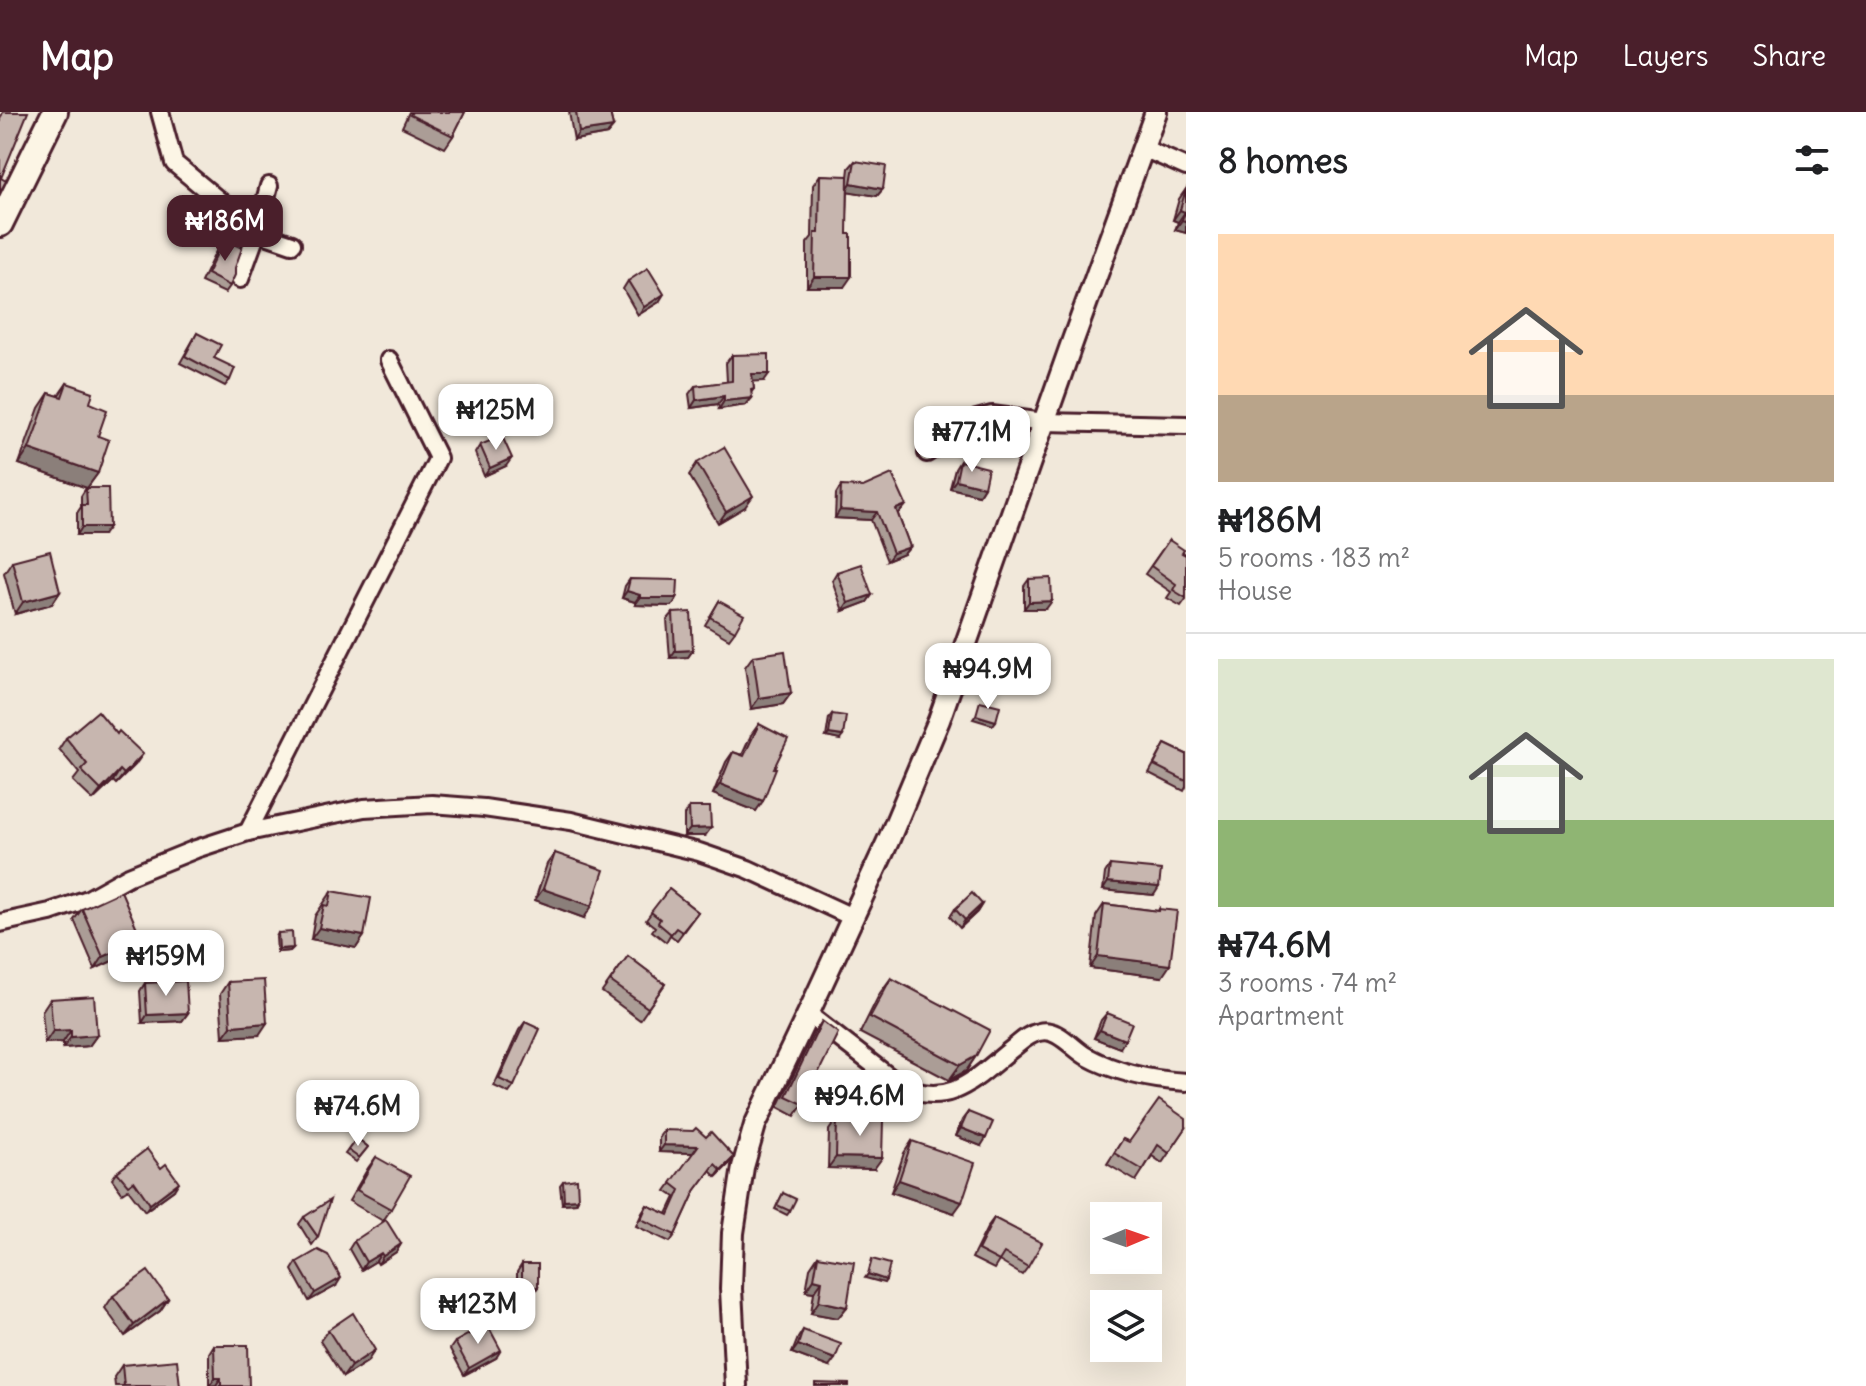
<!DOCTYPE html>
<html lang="en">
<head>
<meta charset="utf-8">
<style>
  :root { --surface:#fff; --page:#f2f2f2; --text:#202124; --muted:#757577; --line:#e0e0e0; --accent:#4a1f2b }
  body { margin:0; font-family:Delius,sans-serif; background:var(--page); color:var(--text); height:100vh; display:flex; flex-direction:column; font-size:30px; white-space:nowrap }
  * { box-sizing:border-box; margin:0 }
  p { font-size:26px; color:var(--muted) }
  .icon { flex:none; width:44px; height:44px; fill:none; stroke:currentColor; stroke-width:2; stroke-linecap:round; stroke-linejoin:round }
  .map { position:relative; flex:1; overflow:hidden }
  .drawer { display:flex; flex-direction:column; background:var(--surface); width:680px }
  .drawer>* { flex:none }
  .needle { width:52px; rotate:88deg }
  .controls { position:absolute; left:1090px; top:1090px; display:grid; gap:16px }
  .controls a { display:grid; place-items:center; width:72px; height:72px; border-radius:0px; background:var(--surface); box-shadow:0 8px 32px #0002; font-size:40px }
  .price { position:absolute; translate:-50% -68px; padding:0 18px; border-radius:16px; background:#fff; color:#222; font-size:26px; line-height:52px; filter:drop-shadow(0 2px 4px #0008) }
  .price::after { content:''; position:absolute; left:50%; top:48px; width:24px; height:18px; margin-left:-12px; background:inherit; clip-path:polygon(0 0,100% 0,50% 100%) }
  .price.on { background:var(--accent); color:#fff }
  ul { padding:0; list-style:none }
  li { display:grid; align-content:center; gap:16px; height:424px; padding:0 32px }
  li+li { border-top:2px solid var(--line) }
  li span { display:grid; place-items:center; height:248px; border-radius:0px; color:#555 }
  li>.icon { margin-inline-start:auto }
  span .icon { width:144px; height:144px; fill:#fffc; stroke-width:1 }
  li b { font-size:34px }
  h2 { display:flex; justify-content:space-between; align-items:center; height:96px; padding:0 32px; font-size:34px }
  header { display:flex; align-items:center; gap:48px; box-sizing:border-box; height:112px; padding:0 40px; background:var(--accent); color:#fff }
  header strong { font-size:38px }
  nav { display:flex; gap:44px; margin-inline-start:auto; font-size:28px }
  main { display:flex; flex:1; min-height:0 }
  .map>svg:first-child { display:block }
</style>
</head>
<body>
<header>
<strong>Map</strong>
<nav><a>Map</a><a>Layers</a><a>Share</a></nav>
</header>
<main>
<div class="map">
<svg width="1186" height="1274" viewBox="0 0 1186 1274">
  <rect width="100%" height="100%" fill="#f1e8da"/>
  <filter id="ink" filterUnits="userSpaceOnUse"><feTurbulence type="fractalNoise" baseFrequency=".0125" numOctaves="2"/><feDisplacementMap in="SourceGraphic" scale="16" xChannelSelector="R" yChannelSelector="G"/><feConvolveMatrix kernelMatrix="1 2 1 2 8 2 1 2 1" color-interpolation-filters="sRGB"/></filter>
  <g filter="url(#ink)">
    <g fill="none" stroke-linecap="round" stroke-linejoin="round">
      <defs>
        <g id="minor">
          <polyline points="160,0 174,51 257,120 292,132"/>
          <polyline points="1143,36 1186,55"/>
          <polyline points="240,167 257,120 269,74"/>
          <polyline points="927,341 977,307 992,303 1044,310 1186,313"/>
          <polyline points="248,720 438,346 389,248"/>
          <polyline points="0,811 50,800 88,787 129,764 196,737 248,720 364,696 432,692 484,696 571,709 699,740 748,757 852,805"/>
          <path d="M 808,902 L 901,974 C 951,998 977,964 1013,936 C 1022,929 1029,922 1039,920 C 1057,915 1072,936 1086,944 C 1117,961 1151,968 1186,970"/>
        </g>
        <polyline id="tertiary" points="736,1274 731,1177 733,1121 743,1055 755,1013 808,902 889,727 939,608 1073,228 1156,0"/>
        <polyline id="primary" points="0,112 55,0"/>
      </defs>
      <use href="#minor" stroke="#4a1f2b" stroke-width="22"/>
      <use href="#tertiary" stroke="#4a1f2b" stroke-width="26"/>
      <use href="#primary" stroke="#4a1f2b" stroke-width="30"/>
      <use href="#minor" stroke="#fcf5e5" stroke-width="16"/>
      <use href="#tertiary" stroke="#fcf5e5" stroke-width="20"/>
      <use href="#primary" stroke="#fcf5e5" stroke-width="24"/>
    </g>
    <g fill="#ab9d96" stroke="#4a1f2b" stroke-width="2">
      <polygon points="409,0 465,0 453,24 445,36 402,15"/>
      <polygon points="569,0 610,0 613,15 607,22 574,28"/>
      <polygon points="855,49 883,77 877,84 848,79 844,175 807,175 807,131 812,125 813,73 820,63 848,65 849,56"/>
      <polygon points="1186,77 1186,121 1175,118 1178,110 1173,108 1179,87"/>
      <polygon points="224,127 235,156 230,174 225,181 201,170 218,135"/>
      <polygon points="628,169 659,190 638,203 623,177"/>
      <polygon points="197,221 230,268 225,274 180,251"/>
      <polygon points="732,243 764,269 753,269 754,277 751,281 752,286 746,293 719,297 718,292 691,296 689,282 695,274 727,270 726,251"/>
      <polygon points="67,271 98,324 98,361 87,376 19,352 39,296 49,281 58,284"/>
      <polygon points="480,333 506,354 484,364 475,341"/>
      <polygon points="960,349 984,375 979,383 950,376 955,357"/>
      <polygon points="697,351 745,395 718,411 689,363"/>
      <polygon points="841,374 906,393 900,400 898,402 910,435 904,442 887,449 871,408 835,406 836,382"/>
      <polygon points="86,376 103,423 77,423 77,401 81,395 81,384"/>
      <polygon points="1169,428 1186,443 1186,487 1181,494 1167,486 1171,480 1145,462"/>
      <polygon points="12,449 60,480 52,492 15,502 4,461"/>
      <polygon points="837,460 872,483 867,490 843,499 832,468"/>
      <polygon points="630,467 677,486 672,494 635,493 635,490 622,486 625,474"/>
      <polygon points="1029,467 1046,497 1024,497 1024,474"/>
      <polygon points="719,489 735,519 729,527 705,513"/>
      <polygon points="673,501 693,538 688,545 670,546 667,508"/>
      <polygon points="753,544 791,581 783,592 751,597 745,555"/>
      <polygon points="832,602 840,628 826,625 829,606"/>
      <polygon points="759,612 774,656 756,699 713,682 726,650 733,640 742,643 751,623"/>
      <polygon points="66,626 135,653 116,672 113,669 93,688 73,669 79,661 59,637"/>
      <polygon points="1165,632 1186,642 1186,675 1184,679 1149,661"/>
      <polygon points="689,695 705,724 684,724 684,703"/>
      <polygon points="555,741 584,806 535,788 547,752"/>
      <polygon points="1110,753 1154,783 1103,778 1105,761"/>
      <polygon points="669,777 698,800 677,828 670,823 666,830 652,819 655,815 646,808"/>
      <polygon points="332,779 364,824 356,836 311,827 315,804"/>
      <polygon points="982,792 977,800 960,816 950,805 955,797"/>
      <polygon points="1104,792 1158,799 1159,797 1162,865 1090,856 1096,804"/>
      <polygon points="82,797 142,828 134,839 95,857 74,808"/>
      <polygon points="278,821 293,836 290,839 277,840 276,825"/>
      <polygon points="628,844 665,872 640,908 602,880"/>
      <polygon points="891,866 976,944 966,959 949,968 860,921 880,881"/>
      <polygon points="228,870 259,923 223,925 220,882"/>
      <polygon points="145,871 188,901 182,909 142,911 140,879"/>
      <polygon points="50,887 97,923 89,934 63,936 63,930 45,931 42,899"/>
      <polygon points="1107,901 1120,936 1094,926 1101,908"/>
      <polygon points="822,909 803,992 795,1004 778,995 814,921"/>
      <polygon points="525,910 514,974 509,981 494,974 519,918"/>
      <polygon points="968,1000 981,1034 956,1024 962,1008"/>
      <polygon points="837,1007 874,1057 828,1056 829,1018"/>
      <polygon points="1186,1016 1162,1051 1152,1044 1136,1069 1107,1052 1123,1027 1129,1030"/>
      <polygon points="664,1018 706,1025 734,1045 729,1052 716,1065 710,1059 695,1079 675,1123 670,1130 636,1114 642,1101 647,1093 667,1102 675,1085 666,1079 693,1041 659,1040 659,1025"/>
      <polygon points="357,1026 368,1035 356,1050 345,1042"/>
      <polygon points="912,1029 954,1101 891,1080 904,1041"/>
      <polygon points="376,1045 391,1097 383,1109 349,1089 368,1056"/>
      <polygon points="161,1056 174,1078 145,1099 128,1077 122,1081 112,1067 117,1060"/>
      <polygon points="563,1069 578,1087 576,1091 562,1092 560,1073"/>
      <polygon points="783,1081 790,1099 787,1103 775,1097"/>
      <polygon points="304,1105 318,1125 312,1133 299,1112"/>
      <polygon points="994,1106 1028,1155 1022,1163 999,1149 994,1157 972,1146 988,1114"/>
      <polygon points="354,1129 401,1132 396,1140 378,1152 376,1149 361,1158 349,1137"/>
      <polygon points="818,1144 847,1195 838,1206 811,1201 814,1180 806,1179 810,1156"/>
      <polygon points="297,1150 336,1174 309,1189 292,1158"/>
      <polygon points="522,1152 533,1183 517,1182 517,1160"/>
      <polygon points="113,1184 168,1187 160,1199 125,1224 105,1196"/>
      <polygon points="328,1218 367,1250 343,1265 320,1229"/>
      <polygon points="803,1218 829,1255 792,1241 798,1226"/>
      <polygon points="455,1230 496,1246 464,1263 450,1237"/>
      <polygon points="214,1233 249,1274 209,1274 209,1241"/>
      <polygon points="122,1253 180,1274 115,1274 114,1265"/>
    </g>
    <g fill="#8b7f7a" stroke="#4a1f2b" stroke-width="2">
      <polygon points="613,15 607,22 574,28 579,20"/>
      <polygon points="851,71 883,77 877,84 846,79"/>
      <polygon points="1180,98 1185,100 1178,110 1173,108"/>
      <polygon points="1182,108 1186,109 1186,121 1175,118"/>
      <polygon points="814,165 851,165 844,175 807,175"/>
      <polygon points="664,182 659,190 638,203 644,195"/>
      <polygon points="752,262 769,262 764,269 746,270"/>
      <polygon points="724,284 718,292 691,296 696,288"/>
      <polygon points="752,286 746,293 719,297 724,289"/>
      <polygon points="29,337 98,361 87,376 19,352"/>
      <polygon points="512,346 506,354 484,364 490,356"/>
      <polygon points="956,368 984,375 979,383 950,376"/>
      <polygon points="753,384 745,395 718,411 726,400"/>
      <polygon points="906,393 900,400 891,405 896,397"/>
      <polygon points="840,398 877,400 871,408 835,406"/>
      <polygon points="82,415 109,415 103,423 77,423"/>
      <polygon points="910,435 904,442 887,449 893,441"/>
      <polygon points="627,479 640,483 635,490 622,486"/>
      <polygon points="60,480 52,492 15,502 23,490"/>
      <polygon points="872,483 867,490 843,499 848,491"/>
      <polygon points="640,486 677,486 672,494 635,493"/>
      <polygon points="1052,489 1046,497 1024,497 1029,490"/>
      <polygon points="693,538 688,545 670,546 675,539"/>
      <polygon points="791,581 783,592 751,597 759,586"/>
      <polygon points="976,603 996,609 993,613 973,607"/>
      <polygon points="829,622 843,624 840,628 826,625"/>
      <polygon points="143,642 135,653 116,672 124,662"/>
      <polygon points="120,658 113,669 93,688 101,678"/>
      <polygon points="720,672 763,689 756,699 713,682"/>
      <polygon points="711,716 705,724 684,724 690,717"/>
      <polygon points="1108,770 1159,775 1154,783 1103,778"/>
      <polygon points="543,777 592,794 584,806 535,788"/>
      <polygon points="982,792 977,800 960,816 965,808"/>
      <polygon points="319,816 364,824 356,836 311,827"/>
      <polygon points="142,828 134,839 95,857 103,845"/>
      <polygon points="293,836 290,839 277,840 279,837"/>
      <polygon points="1098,844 1170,853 1162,865 1090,856"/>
      <polygon points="188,901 182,909 142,911 147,903"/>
      <polygon points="267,911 259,923 223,925 231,914"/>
      <polygon points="71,918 63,930 45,931 53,919"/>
      <polygon points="1100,918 1125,928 1120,936 1094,926"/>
      <polygon points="97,923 89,934 63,936 71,925"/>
      <polygon points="976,944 966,959 949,968 960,953"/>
      <polygon points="961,1016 986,1026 981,1034 956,1024"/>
      <polygon points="664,1033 698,1034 693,1041 659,1040"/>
      <polygon points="734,1045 729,1052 716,1065 721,1058"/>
      <polygon points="836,1045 882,1046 874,1057 828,1056"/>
      <polygon points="899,1068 962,1090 954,1101 891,1080"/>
      <polygon points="179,1070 174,1078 145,1099 150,1092"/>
      <polygon points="578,1087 576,1091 562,1092 564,1088"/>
      <polygon points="401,1132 396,1140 378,1152 383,1144"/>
      <polygon points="381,1141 376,1149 361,1158 366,1150"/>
      <polygon points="868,1162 886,1168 884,1171 865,1166"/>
      <polygon points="341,1166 336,1174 309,1189 315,1181"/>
      <polygon points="814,1167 822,1169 814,1180 806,1179"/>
      <polygon points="522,1175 538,1175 533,1183 517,1182"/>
      <polygon points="168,1187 160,1199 125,1224 134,1213"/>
      <polygon points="819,1189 847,1195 838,1206 811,1201"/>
      <polygon points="798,1233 835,1247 829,1255 792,1241"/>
      <polygon points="375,1238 367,1250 343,1265 351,1254"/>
      <polygon points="501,1238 496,1246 464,1263 469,1256"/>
      <polygon points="215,1266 221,1266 216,1273 209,1274"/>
    </g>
    <g fill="#c7b6af" stroke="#4a1f2b" stroke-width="2">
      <polygon points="3,0 28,0 1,66 6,69 0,80 0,7"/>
      <polygon points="412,0 465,0 453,24 410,3"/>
      <polygon points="576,0 610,0 613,15 579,20"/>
      <polygon points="855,49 886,54 883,77 851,71"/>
      <polygon points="820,63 848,64 847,122 851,122 851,165 814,165 815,121 819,121"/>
      <polygon points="1186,77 1186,109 1182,108 1185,100 1180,98"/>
      <polygon points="224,127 242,136 235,156 235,163 230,174 207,162"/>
      <polygon points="648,156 664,182 644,195 628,169"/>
      <polygon points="197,221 221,233 214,246 235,256 230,268 185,244"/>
      <polygon points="769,242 769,262 752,262 754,277 751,278 752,286 724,289 724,284 696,288 695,274 732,269 732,243"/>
      <polygon points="67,271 93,280 90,291 107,298 98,324 109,328 98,361 29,337 49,281 62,285"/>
      <polygon points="502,324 512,346 490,356 480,333"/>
      <polygon points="724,335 753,384 726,400 697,351"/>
      <polygon points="960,349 988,356 984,375 956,368"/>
      <polygon points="892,362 906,393 896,397 910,435 893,441 877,400 840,398 841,374 863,375"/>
      <polygon points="86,376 108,376 109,415 82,415 82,393 87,393"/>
      <polygon points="1169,428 1184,438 1182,441 1186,443 1186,486 1173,478 1176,472 1151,454"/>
      <polygon points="50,439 60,480 23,490 12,449"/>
      <polygon points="861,452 872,483 848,491 837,460"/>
      <polygon points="1051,466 1052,489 1029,490 1029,467"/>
      <polygon points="630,467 678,468 677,486 640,486 640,483 627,479"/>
      <polygon points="719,489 744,503 735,519 710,505"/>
      <polygon points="691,500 693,538 675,539 673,501"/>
      <polygon points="785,539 791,581 759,586 753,544"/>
      <polygon points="980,589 1000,594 996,609 976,603"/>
      <polygon points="98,599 117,622 119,619 143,642 124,662 120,658 101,678 81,658 87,652 66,626"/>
      <polygon points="832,602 846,604 843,624 829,622"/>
      <polygon points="759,612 788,627 774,656 776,656 763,689 720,672 733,640 744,644"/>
      <polygon points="1165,632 1186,642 1186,669 1154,653"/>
      <polygon points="689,695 710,695 711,716 690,717"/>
      <polygon points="555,741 604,758 592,794 543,777"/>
      <polygon points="1110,753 1161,758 1159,775 1108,770"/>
      <polygon points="669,777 698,800 682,820 676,816 671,822 658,811 660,807 651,800"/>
      <polygon points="121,779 142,828 103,845 82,797"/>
      <polygon points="332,779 371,786 364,824 319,816 324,793 329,794"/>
      <polygon points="972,781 982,792 965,808 955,797"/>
      <polygon points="1104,792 1159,799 1159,797 1177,799 1170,853 1098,844"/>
      <polygon points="292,820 293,836 279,837 278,821"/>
      <polygon points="628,844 665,872 648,896 610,869"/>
      <polygon points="891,866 990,918 976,944 960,953 870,905"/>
      <polygon points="264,868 267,911 231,914 228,870"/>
      <polygon points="186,869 188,901 147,903 145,871"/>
      <polygon points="94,884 97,923 71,925 71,918 53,919 50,887"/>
      <polygon points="1107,901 1132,911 1125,928 1100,918"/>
      <polygon points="822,909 838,921 803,992 786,984"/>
      <polygon points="525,910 540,917 514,974 499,967"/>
      <polygon points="1159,988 1186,1007 1186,1016 1169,1041 1158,1033 1143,1058 1114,1041 1123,1027 1129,1030"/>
      <polygon points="968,1000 993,1010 986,1026 961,1016"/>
      <polygon points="837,1007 883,1008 882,1046 836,1045"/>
      <polygon points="696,1016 706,1025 711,1020 734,1045 721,1058 715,1052 695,1079 675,1123 641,1107 647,1093 669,1103 680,1078 671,1071 698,1034 664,1033 664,1018 693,1019"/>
      <polygon points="357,1026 368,1035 359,1046 348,1038"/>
      <polygon points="912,1029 975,1051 962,1090 899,1068"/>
      <polygon points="147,1037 161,1056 166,1052 179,1070 150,1092 134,1069 128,1073 117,1060"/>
      <polygon points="376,1045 410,1064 391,1097 357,1078"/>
      <polygon points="577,1067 578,1087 564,1088 563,1069"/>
      <polygon points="783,1081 796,1087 790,1099 777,1093"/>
      <polygon points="330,1088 318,1125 304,1105"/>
      <polygon points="994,1106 1042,1131 1028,1155 1004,1141 999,1149 978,1138"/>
      <polygon points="386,1108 401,1132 383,1144 381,1141 366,1150 354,1129"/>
      <polygon points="318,1138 328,1143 341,1166 315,1181 297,1150"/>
      <polygon points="818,1144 854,1150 847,1195 819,1189 822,1169 814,1167"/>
      <polygon points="872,1147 890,1152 886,1168 868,1162"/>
      <rect x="522" y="1152" width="16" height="23"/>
      <polygon points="148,1159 168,1187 134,1213 113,1184"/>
      <polygon points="353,1201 375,1238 351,1254 328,1218"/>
      <polygon points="487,1212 501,1238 469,1256 455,1230"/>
      <polygon points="803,1218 841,1232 835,1247 798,1233"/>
      <polygon points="214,1233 248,1233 249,1274 221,1274 221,1266 215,1266"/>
      <polygon points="177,1248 180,1274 124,1274 122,1253"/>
      <polygon points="815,1271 849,1272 849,1274 815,1274"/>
    </g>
  </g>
</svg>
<div class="controls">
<a><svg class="needle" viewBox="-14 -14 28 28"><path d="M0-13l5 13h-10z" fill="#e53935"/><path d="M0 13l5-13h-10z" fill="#757577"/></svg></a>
<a><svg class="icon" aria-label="layers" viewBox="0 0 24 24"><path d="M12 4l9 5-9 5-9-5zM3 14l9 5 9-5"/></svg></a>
</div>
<b class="price on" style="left:225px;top:151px">₦186M</b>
<b class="price" style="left:496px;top:340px">₦125M</b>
<b class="price" style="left:972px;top:362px">₦77.1M</b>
<b class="price" style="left:988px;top:599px">₦94.9M</b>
<b class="price" style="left:166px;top:886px">₦159M</b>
<b class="price" style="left:860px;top:1026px">₦94.6M</b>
<b class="price" style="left:358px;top:1036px">₦74.6M</b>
<b class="price" style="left:478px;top:1234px">₦123M</b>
</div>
<section class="drawer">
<h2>8 homes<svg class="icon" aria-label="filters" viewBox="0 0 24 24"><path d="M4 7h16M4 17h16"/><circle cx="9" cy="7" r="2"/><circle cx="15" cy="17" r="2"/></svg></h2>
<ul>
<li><span style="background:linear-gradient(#ffd9b3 65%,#b9a48a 0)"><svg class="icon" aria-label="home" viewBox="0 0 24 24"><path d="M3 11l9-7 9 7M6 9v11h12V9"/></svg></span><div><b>₦186M</b><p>5 rooms · 183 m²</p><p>House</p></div></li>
<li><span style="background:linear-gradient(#dfe7d0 65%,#8fb573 0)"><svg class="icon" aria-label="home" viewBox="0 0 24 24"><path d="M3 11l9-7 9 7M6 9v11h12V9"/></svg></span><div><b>₦74.6M</b><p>3 rooms · 74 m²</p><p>Apartment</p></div></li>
</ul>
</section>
</main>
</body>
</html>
